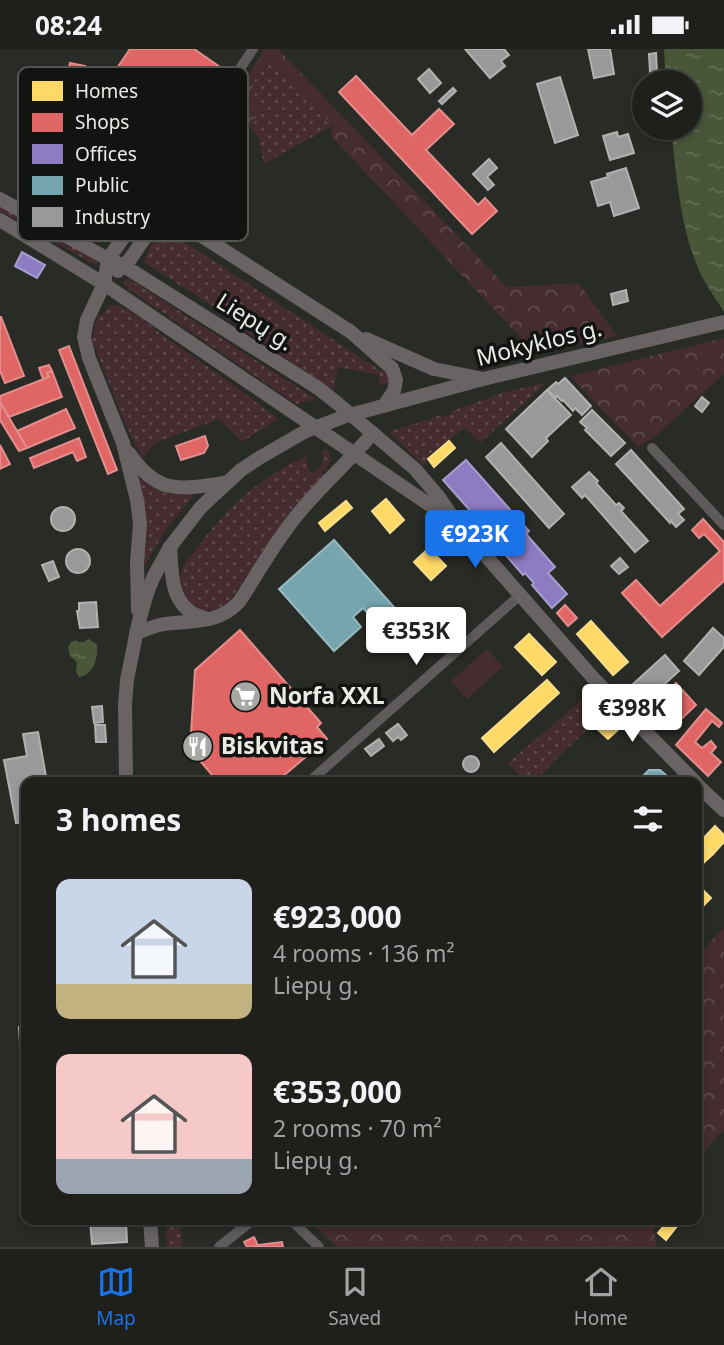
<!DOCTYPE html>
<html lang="en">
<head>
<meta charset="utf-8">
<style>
  :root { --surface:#1f201c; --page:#272825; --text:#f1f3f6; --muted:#a1a3a3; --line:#3c3e3b; --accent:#1a73e8 }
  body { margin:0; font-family:"Noto Sans",sans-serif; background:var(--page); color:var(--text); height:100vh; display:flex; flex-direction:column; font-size:26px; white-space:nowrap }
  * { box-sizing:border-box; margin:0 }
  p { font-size:23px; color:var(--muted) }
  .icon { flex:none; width:38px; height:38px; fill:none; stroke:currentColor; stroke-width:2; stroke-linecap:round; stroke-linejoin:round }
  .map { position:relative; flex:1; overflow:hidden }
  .sheet { position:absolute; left:21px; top:728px; width:681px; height:448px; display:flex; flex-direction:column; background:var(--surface); border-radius:14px; box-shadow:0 4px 10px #0003,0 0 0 2px var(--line) }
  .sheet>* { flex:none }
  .tools { position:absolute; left:632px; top:21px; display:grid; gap:14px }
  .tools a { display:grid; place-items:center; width:70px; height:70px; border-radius:50%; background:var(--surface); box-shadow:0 4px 10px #0003,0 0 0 2px var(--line); font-size:35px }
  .price { position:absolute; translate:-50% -60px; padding:0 16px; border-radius:7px; background:#fff; color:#222; font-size:23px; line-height:46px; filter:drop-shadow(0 2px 4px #0008) }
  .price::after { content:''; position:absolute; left:50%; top:42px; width:21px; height:16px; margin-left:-10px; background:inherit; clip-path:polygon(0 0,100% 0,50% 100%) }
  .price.current { background:var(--accent); color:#fff }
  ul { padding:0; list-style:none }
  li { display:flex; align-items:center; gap:21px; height:175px; padding:0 35px }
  li span { display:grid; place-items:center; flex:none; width:196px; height:140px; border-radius:14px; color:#555 }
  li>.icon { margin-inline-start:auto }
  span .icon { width:84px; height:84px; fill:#fffc; stroke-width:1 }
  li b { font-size:30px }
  h2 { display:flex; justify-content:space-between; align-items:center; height:84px; padding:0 35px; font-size:30px }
  .status { display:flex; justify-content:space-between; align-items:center; height:49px; padding:0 35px; background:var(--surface); direction:ltr }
  .status svg { height:19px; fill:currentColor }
  .tab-bar { display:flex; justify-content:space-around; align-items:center; height:98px; border-top:2px solid var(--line); background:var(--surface); font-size:19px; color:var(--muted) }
  .tab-bar a { display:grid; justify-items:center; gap:4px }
  .tab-bar .current { color:var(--accent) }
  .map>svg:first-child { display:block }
</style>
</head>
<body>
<div class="status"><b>08:24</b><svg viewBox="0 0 49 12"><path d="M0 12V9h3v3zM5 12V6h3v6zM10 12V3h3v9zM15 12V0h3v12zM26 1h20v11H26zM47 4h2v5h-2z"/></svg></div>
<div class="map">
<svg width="724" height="1198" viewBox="0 0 724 1198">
  <defs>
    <pattern id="grass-dots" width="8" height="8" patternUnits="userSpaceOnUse" patternTransform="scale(1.75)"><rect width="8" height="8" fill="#442c30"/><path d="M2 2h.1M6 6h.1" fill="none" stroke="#5f4b4e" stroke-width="1.8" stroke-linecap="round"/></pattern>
    <pattern id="forest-crowns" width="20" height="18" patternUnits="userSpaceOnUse" patternTransform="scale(1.75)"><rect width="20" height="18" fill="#442c30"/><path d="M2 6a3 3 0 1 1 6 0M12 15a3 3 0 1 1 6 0" fill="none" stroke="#5f4b4e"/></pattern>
    <pattern id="water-ripples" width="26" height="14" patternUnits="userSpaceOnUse" patternTransform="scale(1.75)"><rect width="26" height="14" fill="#495638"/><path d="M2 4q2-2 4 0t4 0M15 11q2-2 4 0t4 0" fill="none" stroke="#636e55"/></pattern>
  </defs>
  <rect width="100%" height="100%" fill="#292b26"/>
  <g fill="url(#grass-dots)">
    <polygon points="269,10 334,76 264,115 258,88 252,80 259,59 252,40 255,28"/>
    <polygon points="0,156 98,211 99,214 95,216 0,162"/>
    <path d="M 163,186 L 177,188 L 381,322 L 385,322 L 390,330 L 387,334 L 379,337 L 379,326 L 338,318 L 334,342 L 242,280 L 205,252 L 145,214 C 146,202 152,192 163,186 Z"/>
    <polygon points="129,230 316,350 296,355 127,239 123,234 125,231"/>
    <polygon points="112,256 120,257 143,270 158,283 235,337 278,370 242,393 219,370 155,394 142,409 125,374 92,291 98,266 102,267 106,260"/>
    <polygon points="547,333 480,394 465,379 428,407 424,417 389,383 441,366 442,368 452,365 452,362 502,344"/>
    <path d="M 325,400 L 327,400 C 333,411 330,415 322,423 L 324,426 L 289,464 L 231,550 C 212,568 201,563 183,548 L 185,546 C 182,539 179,533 181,525 C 183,515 192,506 198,498 C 227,458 262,427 307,407 L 308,410 L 306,411 L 311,425 C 321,421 325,413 322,403 Z"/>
    <path d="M 140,429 C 155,443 172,448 191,445 L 193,447 L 166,481 L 142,521 L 139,430 Z"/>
    <polygon points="591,646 606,663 562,704 534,733 526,733 508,714 584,649"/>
    <polygon points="166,1171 180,1171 182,1198 167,1198"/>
  </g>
  <g fill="url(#forest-crowns)">
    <polygon points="265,0 278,0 507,238 579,234 617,287 536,305 331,87 333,76 269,10 255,28 252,40 259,59 252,80 226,59"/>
    <polygon points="724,289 724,325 653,389 638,398 570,327"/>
    <polygon points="724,878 724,1081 697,1110 697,901 700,904"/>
    <polygon points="308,1171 652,1171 657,1198 337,1198"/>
  </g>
  <polygon fill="#442c30" points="487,600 503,618 467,650 451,632"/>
  <g fill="url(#water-ripples)">
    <path d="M 664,0 L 724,0 L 724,263 C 715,248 703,233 697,216 C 680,177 676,122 671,79 L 690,79 L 690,33 L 666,33 Z"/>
    <path d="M 89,590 L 97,596 C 98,609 94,626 79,628 L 76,623 L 77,613 L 70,607 L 68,599 L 71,593 L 77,591 L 78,593 L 85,593 L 86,591 Z"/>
  </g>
  <g fill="#ffd966" stroke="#f8de8c" stroke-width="2">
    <polygon points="449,392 455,399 434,418 428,410"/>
    <polygon points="386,450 404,471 390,484 372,462"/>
    <polygon points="346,452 352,459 325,482 319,474"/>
    <polygon points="429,499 446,517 431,531 414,513"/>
    <polygon points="445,565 454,575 425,599 417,590"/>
    <polygon points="591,572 628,613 613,626 577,585"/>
    <polygon points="529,585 556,613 542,626 515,598"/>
    <polygon points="547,631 559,644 494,703 482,689"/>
    <polygon points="606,663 621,678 608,690 593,676"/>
    <polygon points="715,777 724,786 724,793 713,805 700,793"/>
    <polygon points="700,793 713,805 696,821 696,797"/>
    <polygon points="696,834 711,849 696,864 696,850 701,846 696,842"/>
    <polygon points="669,1171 680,1171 681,1172 666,1191 658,1184"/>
  </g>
  <g fill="#e06666" stroke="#e38e8c" stroke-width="2">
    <polygon points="130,0 194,0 220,18 132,146 83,112 80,117 60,103"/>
    <polygon points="70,14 85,17 77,50 90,59 69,89 54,84"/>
    <polygon points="356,27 412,86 439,60 454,75 426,101 478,156 485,149 497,162 472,185 339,43"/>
    <polygon points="0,268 1,268 24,327 5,334 0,322"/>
    <polygon points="69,297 117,421 108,425 59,301"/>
    <polygon points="49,316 52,322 47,324 49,328 43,330 39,319"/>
    <polygon points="52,322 62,348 9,368 0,353 0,347 49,328 47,324"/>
    <polygon points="0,353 17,382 27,399 19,402 0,371"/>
    <polygon points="66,360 75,379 27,399 17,382"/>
    <polygon points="205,387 208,397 204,404 181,411 176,397"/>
    <polygon points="79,389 86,408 77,412 73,403 34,419 30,409"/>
    <polygon points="0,396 10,415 0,420"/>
    <polygon points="703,470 724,493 724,532 662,588 622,544 636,531 660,557 720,502 704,485 699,489 692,481"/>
    <polygon points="565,556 577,569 568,577 557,564"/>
    <polygon points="240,581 321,674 317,678 327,690 276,733 218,733 190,700 195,621"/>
    <polygon points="676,634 696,656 674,677 654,655"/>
    <polygon points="706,660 722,674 719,678 712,672 695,693 702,699 711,692 716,698 711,704 721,713 708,727 676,696"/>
    <polygon points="254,1188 258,1197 247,1198 244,1193"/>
    <polygon points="282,1193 283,1198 259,1198 259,1196"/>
  </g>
  <g fill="#8e7cc3" stroke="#a99dce" stroke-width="2">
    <polygon points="22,203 45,216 37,229 15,217"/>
    <polygon points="466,411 529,482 526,485 555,518 548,524 567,545 552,559 532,536 534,534 525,524 523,526 503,503 505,501 443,431"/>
  </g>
  <g fill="#76a5af" stroke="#98bac0" stroke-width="2">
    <polygon points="334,491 409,575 392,591 363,559 353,568 361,578 334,602 279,540"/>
    <polygon points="649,721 660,721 667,727 667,733 642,733 642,728"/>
  </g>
  <g fill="#999" stroke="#b1b2b0" stroke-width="2">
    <polygon points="465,0 504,0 509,6 501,12 505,17 490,29"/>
    <polygon points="588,0 610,0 614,25 594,29"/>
    <polygon points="656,4 657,23 650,23 649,5"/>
    <polygon points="429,20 441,34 430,44 418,30"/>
    <polygon points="560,28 578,86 555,94 537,35"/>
    <polygon points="453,39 456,42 442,55 439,52"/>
    <polygon points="617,83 618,88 628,85 634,104 610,111 603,87"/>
    <polygon points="489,110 497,119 487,128 494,136 488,141 473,125"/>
    <polygon points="626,119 639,159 614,167 610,153 598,157 591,133 608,128 607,125"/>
    <polygon points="626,241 628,252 613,256 611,245"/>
    <polygon points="565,329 591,357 582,366 575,359 573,362 563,351 562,352 557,347 555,349 547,341 556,333 558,335"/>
    <polygon points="547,341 571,366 546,389 548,392 532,408 506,380"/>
    <polygon points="702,348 709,354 702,363 695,357"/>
    <polygon points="592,361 625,394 611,407 585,381 587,379 580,373"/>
    <polygon points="501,394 564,465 549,479 486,408"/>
    <polygon points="631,401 684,460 678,465 684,471 676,478 671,472 670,474 616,415"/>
    <polygon points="589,423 598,432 596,434 616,456 619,454 624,459 621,462 648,492 635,503 585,446 582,449 572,438"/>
    <circle cx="63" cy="470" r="12"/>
    <circle cx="78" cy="512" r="12"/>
    <polygon points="620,509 628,518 619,525 611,517"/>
    <polygon points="53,512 59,528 49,532 42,516"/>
    <polygon points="96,553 98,578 80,579 77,562 79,562 79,554"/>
    <polygon points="713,579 724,589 724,598 699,626 684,612"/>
    <polygon points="665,606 679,622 647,651 633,635"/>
    <polygon points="102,657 103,673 94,674 92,658"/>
    <polygon points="398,675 407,686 401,691 398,688 393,692 386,684"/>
    <polygon points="95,676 105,676 106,693 96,693"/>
    <polygon points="38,683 47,733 26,733 26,773 16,774 4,711 27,707 23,685"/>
    <polygon points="379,690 384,697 371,707 365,700"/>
    <circle cx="471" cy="715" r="8"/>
    <polygon points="26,977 26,1011 21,1011 19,978"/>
    <polygon points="21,1015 26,1015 26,1055 24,1055"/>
    <polygon points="90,1171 126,1171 127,1193 92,1195"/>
  </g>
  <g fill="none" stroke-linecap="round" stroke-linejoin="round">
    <g stroke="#5f5b5b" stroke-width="10">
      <polyline points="153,158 158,146 175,118 253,0"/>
      <polyline points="652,399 724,476"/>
      <polyline points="309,733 520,546"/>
      <polyline points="291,1171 319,1198"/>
      <polyline points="219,1198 253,1171"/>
    </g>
    <g stroke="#6a6363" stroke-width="14">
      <polyline points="0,150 108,210 124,217 318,339 337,354 415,420 438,447 456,473 595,631 695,733"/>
      <polyline points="0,171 104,235 449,469"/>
      <polyline points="118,222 131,209 163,162"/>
      <polyline points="366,290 434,320 479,329"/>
      <path d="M 129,404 C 158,447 180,440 225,434"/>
      <path d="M 170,498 C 172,519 170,547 188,561 C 193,566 202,568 208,570"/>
      <polyline points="138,561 137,513 140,475 137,451 123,394 89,309 84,288 87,271 104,235 108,210 141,164 153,158 163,162 351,283 387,315 392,319 396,331 394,342 384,357"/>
      <path d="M 136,584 C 145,581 154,577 164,575 C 192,571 217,576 239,553 C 259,522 278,488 303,459 C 325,433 351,410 373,384"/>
      <polyline points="126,733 125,656 127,631 138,576 147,544 154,527 170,498 201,458 241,421 259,409 306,382 346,367 483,330 724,273"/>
      <polyline points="696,735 724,761"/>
      <polyline points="150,1171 152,1198"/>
    </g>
  </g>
  <defs>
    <symbol id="supermarket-disc" viewBox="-11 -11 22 22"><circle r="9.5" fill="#a6a8a3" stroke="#121411"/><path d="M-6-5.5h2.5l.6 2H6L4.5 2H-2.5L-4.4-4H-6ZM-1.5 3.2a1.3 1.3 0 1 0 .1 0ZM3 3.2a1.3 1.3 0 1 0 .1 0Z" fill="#fff"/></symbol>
    <symbol id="restaurant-disc" viewBox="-11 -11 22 22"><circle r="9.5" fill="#a6a8a3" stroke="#121411"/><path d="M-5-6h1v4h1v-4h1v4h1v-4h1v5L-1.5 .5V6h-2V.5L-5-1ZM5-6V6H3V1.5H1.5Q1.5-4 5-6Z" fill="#fff"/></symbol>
  </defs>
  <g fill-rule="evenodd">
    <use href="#supermarket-disc" x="228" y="630" width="35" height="35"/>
    <use href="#restaurant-disc" x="180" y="680" width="35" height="35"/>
  </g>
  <g text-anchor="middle" stroke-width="7" stroke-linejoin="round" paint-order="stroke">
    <g font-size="23" fill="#e9ebe6" stroke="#121411">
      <text transform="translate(255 273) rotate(32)" y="8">Liepų g.</text>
      <text transform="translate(539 294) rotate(-14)" y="8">Mokyklos g.</text>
    </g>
    <g font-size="23" font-weight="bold" fill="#e9ebe6" stroke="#121411" text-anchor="start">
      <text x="269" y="655">Norfa XXL</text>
      <text x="221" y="705">Biskvitas</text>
    </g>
  </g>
  <rect x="18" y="18" width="230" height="174" rx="10" fill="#121411" stroke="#525451" stroke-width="2"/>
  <rect x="32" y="32" width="31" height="20" fill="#ffd966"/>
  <rect x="32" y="64" width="31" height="19" fill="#e06666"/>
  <rect x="32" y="95" width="31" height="20" fill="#8e7cc3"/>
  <rect x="32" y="127" width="31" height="19" fill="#76a5af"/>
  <rect x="32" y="158" width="31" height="20" fill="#999"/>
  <g font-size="19" fill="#e9ebe6">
    <text x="75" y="49">Homes</text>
    <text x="75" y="80">Shops</text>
    <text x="75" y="112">Offices</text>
    <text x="75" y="143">Public</text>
    <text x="75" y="175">Industry</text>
  </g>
</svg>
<div class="tools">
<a><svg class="icon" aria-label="layers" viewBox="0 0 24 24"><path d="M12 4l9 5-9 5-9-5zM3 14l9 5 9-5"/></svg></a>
</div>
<b class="price current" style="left:475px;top:521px">€923K</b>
<b class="price" style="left:416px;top:618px">€353K</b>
<b class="price" style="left:632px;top:695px">€398K</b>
<section class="sheet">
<h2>3 homes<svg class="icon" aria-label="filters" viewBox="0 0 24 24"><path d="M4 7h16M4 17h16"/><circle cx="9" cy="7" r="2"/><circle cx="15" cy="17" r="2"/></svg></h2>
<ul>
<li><span style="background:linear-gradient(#c9d6e8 75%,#c2b280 0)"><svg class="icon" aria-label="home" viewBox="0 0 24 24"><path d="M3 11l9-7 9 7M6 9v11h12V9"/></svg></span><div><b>€923,000</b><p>4 rooms · 136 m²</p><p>Liepų g.</p></div></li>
<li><span style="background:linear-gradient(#f6c9c9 75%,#9aa5b1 0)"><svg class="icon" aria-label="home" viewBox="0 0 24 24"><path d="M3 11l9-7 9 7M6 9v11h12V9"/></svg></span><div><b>€353,000</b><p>2 rooms · 70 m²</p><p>Liepų g.</p></div></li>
</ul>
</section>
</div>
<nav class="tab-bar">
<a class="current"><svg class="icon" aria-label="map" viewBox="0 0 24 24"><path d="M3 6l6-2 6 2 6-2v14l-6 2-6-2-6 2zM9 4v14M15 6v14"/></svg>Map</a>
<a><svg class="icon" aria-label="saved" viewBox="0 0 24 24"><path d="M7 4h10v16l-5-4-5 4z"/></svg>Saved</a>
<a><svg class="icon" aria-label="home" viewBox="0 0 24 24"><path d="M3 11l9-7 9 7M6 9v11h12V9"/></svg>Home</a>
</nav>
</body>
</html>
